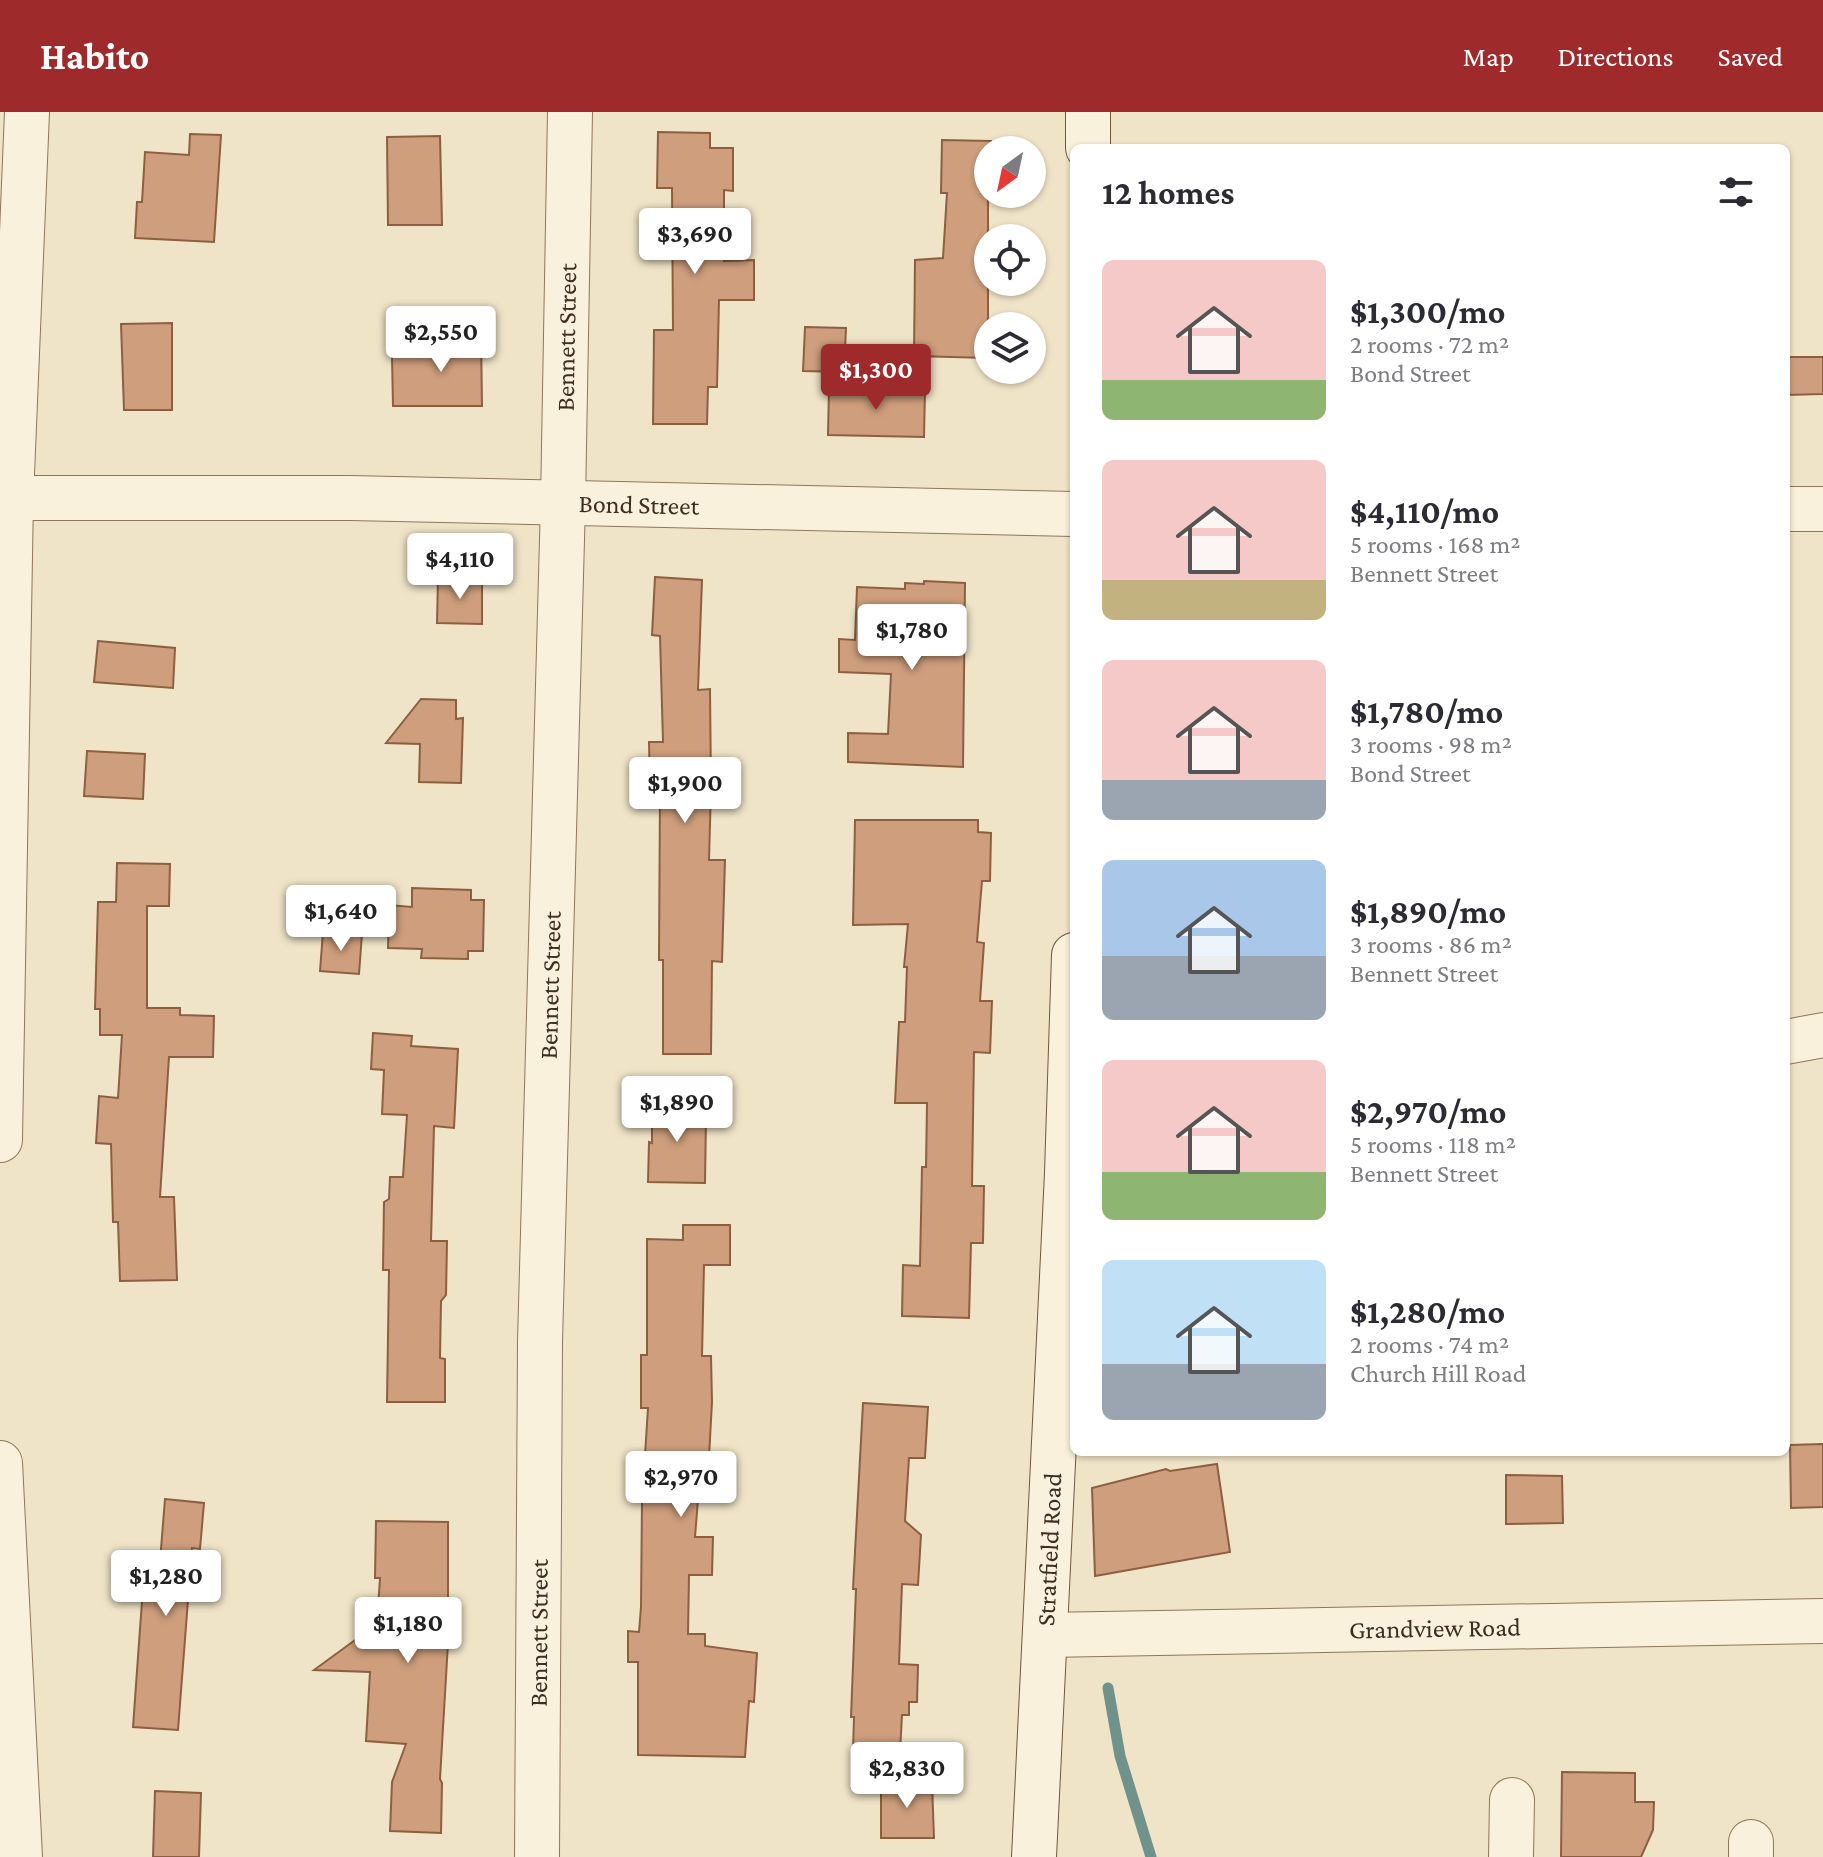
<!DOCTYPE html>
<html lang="en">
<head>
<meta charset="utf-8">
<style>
  :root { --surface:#fff; --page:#f7f7f7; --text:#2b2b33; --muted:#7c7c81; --accent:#9e2a2b }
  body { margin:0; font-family:"Crimson Pro",serif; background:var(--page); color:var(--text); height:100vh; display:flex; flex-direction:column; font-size:30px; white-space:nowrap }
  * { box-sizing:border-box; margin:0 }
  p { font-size:26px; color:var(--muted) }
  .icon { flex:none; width:44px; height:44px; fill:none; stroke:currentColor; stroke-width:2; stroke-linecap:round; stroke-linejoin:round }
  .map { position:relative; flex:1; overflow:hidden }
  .side { position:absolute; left:1070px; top:32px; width:720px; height:1312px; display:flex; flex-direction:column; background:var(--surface); border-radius:12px; box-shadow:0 2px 6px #0004 }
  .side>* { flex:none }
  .needle { width:52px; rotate:213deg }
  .controls { position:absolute; left:974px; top:24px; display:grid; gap:16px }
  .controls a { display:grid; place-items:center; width:72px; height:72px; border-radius:50%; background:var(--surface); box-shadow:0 2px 6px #0004; font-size:40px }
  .price { position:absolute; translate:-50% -68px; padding:0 18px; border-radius:8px; background:#fff; color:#222; font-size:26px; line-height:52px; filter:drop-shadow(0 2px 4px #0008) }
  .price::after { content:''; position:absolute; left:50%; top:48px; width:24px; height:18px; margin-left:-12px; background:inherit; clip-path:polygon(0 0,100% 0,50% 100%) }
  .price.current { background:var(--accent); color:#fff }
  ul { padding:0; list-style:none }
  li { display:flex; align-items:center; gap:24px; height:200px; padding:0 32px }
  li span { display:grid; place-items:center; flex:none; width:224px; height:160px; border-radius:12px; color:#555 }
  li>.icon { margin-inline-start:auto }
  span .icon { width:96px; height:96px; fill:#fffc; stroke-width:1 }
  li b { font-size:34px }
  h2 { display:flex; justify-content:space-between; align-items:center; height:96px; padding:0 32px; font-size:34px }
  header { display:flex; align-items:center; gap:48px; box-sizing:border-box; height:112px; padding:0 40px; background:var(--accent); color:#fff }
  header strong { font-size:38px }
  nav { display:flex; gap:44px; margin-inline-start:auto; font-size:28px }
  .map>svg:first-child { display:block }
</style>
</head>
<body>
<header>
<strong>Habito</strong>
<nav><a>Map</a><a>Directions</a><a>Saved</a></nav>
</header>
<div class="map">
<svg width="1823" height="1745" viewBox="0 0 1823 1745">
  <rect width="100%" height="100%" fill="#f0e4c8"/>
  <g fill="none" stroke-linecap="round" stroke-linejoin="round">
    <polyline stroke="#6f938a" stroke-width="11" points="1108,1576 1120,1644 1151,1745"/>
  </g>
  <g fill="#cf9f7d" stroke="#8d5f41" stroke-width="2">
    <polygon points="658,20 710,21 710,36 733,36 733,79 724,78 724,149 754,148 754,188 719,188 717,275 708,275 707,312 653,312 654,218 673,218 672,76 657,76"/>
    <polygon points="190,22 221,23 214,130 135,126 137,90 142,90 145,40 189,43"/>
    <polygon points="440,24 442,113 388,113 387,25"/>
    <polygon points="942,28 991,29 991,38 988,38 988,246 914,244 915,148 943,146 947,81 941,81"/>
    <polygon points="172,211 172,298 124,298 121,212"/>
    <polygon points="805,215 846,216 844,260 803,259"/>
    <polygon points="435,222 481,222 482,294 393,294 392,245 436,244"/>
    <polygon points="1786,245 1823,245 1823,282 1786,283"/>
    <polygon points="829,276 925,278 924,325 828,323"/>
    <polygon points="655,465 702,468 698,578 710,577 711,676 709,748 725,748 722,850 712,849 711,942 663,942 663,848 659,848 660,677 650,677 649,630 663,630 660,524 652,523"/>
    <polygon points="438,466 482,467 482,512 437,511"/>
    <polygon points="924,469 965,471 963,655 848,650 848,621 888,622 891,562 839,560 839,527 855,528 857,475 905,477 905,471 924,472"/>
    <polygon points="98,529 175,536 173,576 94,570"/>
    <polygon points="421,587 456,588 456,607 463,606 461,671 419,670 420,632 386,631"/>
    <polygon points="87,639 145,642 143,687 84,684"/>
    <polygon points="855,708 978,708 978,720 991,721 990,769 982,769 977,830 984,831 980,889 992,889 990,941 974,940 972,1074 984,1074 983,1131 971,1131 969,1206 902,1204 903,1153 920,1154 922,1055 926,1055 927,991 895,991 899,910 905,910 907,855 904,855 908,812 853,813"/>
    <polygon points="117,751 170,752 169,794 147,794 147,896 180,896 180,903 214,904 213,945 169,945 160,1085 174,1085 177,1168 120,1169 118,1110 113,1110 111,1032 96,1031 99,984 118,986 122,923 100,923 100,897 95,897 98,790 116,790"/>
    <polygon points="412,776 471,778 471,788 484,788 483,839 468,839 468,847 421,846 422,837 388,836 389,793 412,795"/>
    <polygon points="323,820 362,822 359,862 320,859"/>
    <polygon points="373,921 412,924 411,934 458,937 454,1016 434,1014 431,1129 447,1129 446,1183 441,1189 440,1246 445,1247 445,1290 387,1290 389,1158 383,1158 384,1090 389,1087 390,1065 403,1065 407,1003 382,1002 384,958 371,957"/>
    <polygon points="659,984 688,984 688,1005 706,1005 705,1071 648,1070 649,1030 652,1031 652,1004 659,1004"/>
    <polygon points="683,1113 730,1113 730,1153 704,1153 702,1244 711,1244 712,1290 708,1363 700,1362 695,1425 713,1425 712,1463 689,1463 688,1522 705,1522 705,1534 757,1541 754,1590 749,1589 745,1645 638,1643 638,1550 628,1550 628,1519 639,1520 641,1495 642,1389 648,1296 641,1296 641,1243 647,1243 647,1127 683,1128"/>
    <polygon points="863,1291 928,1295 925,1346 909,1346 905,1409 921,1423 918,1473 902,1472 899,1552 918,1553 917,1590 909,1590 909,1603 902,1603 900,1640 853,1638 854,1605 851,1605 856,1477 853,1477"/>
    <polygon points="1823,1332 1823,1395 1791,1396 1790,1333"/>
    <polygon points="1217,1352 1230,1440 1095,1464 1092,1376 1166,1357 1170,1359"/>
    <polygon points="1506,1363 1562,1364 1563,1411 1506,1412"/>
    <polygon points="165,1387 204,1391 200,1437 192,1436 178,1618 133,1615 145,1447 160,1449"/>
    <polygon points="376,1409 448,1410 448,1531 440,1667 442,1671 441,1721 390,1719 392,1670 406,1632 366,1629 370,1560 314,1558 377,1512 380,1466 375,1466"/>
    <polygon points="1562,1660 1635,1661 1635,1690 1654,1690 1653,1718 1641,1745 1561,1745"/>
    <polygon points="881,1670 932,1671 934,1726 881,1726"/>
    <polygon points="155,1679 201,1681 199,1745 153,1745"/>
  </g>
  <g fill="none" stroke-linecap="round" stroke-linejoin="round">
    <defs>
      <g id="minor">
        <path id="s1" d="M 11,386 L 350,386 L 1074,402"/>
        <polyline points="1786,397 1823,397"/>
        <polyline points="1786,930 1823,923"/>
        <polyline points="0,1028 11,386 27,0"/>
        <polyline points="0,1351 20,1745"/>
        <path id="s2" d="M 1045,1523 L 1823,1509"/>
        <path id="s3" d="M 537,1745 L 540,1230 L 563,391 L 570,0"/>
        <polyline points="1511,1745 1512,1688"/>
        <polyline points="1751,1745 1751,1730"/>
      </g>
      <g id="secondary">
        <polyline points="1088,36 1088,0"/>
        <path id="s4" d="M 1034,1745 L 1067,1061 L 1074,843"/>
      </g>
    </defs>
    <use href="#minor" stroke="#8d765c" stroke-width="46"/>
    <use href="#secondary" stroke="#6f573f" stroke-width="46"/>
    <use href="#minor" stroke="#faf1dc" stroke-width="44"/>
    <use href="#secondary" stroke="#faf1dc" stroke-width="44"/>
  </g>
  <g text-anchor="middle" stroke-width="6" stroke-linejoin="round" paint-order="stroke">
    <g font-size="26" fill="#3d2e20" stroke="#f7eed8">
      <text dy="9" stroke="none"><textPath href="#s3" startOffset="1520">Bennett Street</textPath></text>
      <text dy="9" stroke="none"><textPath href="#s1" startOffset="628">Bond Street</textPath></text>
      <text dy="9" stroke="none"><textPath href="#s3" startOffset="872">Bennett Street</textPath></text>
      <text dy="9" stroke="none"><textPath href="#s4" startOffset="308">Stratfield Road</textPath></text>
      <text dy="9" stroke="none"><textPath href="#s2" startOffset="390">Grandview Road</textPath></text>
      <text dy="9" stroke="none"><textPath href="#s3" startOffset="224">Bennett Street</textPath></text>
    </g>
  </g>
</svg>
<div class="controls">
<a><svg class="needle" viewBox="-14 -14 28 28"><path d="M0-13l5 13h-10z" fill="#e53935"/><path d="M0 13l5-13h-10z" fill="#7c7c81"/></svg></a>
<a><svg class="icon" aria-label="locate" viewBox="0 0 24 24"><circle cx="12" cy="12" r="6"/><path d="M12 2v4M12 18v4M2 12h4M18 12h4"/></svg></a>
<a><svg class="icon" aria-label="layers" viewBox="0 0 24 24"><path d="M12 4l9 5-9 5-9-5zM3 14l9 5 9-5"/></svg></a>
</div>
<b class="price" style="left:695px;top:164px">$3,690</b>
<b class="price" style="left:441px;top:262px">$2,550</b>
<b class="price current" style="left:876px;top:300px">$1,300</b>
<b class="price" style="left:460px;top:489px">$4,110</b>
<b class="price" style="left:912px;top:560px">$1,780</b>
<b class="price" style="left:685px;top:713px">$1,900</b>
<b class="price" style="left:341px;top:841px">$1,640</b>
<b class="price" style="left:677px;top:1032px">$1,890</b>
<b class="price" style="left:681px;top:1407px">$2,970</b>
<b class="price" style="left:166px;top:1506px">$1,280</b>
<b class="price" style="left:408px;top:1553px">$1,180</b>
<b class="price" style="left:907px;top:1698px">$2,830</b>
<section class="side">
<h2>12 homes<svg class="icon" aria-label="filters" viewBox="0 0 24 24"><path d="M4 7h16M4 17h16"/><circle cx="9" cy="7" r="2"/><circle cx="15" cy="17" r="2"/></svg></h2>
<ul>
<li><span style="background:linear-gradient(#f6c9c9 75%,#8fb573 0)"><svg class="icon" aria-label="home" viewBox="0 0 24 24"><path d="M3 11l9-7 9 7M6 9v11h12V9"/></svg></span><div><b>$1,300/mo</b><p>2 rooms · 72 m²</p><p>Bond Street</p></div></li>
<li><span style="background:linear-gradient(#f6c9c9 75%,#c2b280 0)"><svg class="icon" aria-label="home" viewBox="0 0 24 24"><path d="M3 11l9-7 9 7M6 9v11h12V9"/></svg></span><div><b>$4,110/mo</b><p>5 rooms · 168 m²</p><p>Bennett Street</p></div></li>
<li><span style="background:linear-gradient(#f6c9c9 75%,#9aa5b1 0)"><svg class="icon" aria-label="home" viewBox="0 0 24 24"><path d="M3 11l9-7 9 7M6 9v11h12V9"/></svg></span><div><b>$1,780/mo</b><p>3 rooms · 98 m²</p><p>Bond Street</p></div></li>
<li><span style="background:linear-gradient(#a9c7e8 60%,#9aa5b1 0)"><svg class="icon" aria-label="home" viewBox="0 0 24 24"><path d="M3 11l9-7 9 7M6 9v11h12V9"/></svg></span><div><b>$1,890/mo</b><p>3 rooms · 86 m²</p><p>Bennett Street</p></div></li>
<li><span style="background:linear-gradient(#f6c9c9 70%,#8fb573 0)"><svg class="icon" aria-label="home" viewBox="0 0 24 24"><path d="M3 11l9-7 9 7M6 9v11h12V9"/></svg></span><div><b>$2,970/mo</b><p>5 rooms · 118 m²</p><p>Bennett Street</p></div></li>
<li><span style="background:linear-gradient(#bfe0f5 65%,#9aa5b1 0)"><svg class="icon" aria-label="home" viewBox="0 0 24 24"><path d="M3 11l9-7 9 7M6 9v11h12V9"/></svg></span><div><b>$1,280/mo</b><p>2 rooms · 74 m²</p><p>Church Hill Road</p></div></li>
</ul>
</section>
</div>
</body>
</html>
